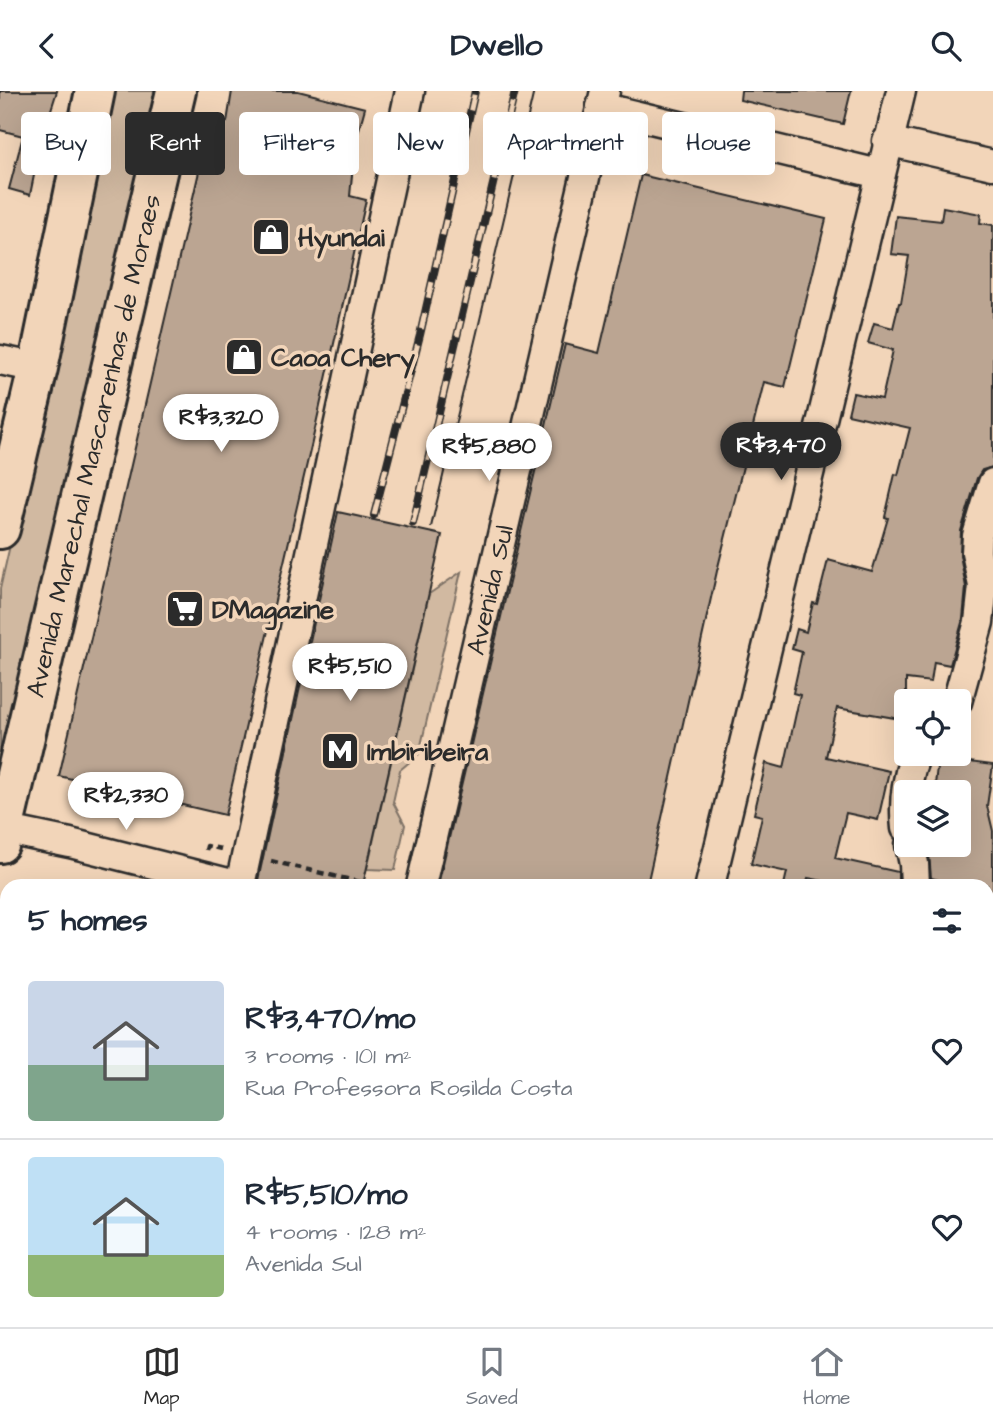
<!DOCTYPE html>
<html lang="en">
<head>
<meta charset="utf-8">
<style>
  :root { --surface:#fff; --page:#f2f2f3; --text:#1f2937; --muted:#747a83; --line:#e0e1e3; --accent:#2b2b2b }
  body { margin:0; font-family:"Architects Daughter",sans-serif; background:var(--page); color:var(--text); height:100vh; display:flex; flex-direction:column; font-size:26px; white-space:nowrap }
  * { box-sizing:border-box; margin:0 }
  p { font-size:23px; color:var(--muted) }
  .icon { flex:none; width:38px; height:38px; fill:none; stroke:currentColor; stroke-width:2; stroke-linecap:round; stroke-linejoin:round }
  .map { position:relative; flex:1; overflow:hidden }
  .side { position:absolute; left:0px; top:788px; width:994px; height:450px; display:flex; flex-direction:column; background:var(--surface); border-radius:21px 21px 0 0; box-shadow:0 7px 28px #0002 }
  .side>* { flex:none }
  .banner { position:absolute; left:21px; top:21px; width:952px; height:63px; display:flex; gap:14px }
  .controls { position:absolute; left:894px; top:598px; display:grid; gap:14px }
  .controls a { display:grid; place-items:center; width:77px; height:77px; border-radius:7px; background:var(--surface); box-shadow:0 7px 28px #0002; font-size:35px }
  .price { position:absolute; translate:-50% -60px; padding:0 16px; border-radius:24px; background:#fff; color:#222; font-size:23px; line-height:46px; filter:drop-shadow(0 2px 4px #0008) }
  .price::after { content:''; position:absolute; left:50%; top:42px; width:21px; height:16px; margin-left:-10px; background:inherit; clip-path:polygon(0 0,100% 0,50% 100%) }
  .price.on { background:var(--accent); color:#fff }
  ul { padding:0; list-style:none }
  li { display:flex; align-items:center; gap:21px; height:175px; padding:0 28px }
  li+li { border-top:2px solid var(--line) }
  li span { display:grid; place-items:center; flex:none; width:196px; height:140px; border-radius:7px; color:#555 }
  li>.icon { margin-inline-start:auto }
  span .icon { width:84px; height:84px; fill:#fffc; stroke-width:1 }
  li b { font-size:30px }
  h2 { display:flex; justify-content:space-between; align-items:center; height:84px; padding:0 28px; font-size:30px }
  .chip { padding:0 24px; border-radius:7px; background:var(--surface); box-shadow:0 7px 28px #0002; font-size:24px; line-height:63px }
  .chip.on { background:var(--accent); color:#fff }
  header { display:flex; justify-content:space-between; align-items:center; height:91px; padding:0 28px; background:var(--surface); font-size:32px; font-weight:800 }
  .menu { display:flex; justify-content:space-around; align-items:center; height:98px; border-top:2px solid var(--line); background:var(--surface); font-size:19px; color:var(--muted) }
  .menu a { display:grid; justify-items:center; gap:4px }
  .menu .on { color:var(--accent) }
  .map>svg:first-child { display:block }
</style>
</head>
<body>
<header><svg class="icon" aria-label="back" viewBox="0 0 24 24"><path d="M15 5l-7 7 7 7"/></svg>Dwello<svg class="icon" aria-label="search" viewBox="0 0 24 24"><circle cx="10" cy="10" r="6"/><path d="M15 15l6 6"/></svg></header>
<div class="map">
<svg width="993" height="1236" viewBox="0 0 993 1236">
  <rect width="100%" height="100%" fill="#f2d5b9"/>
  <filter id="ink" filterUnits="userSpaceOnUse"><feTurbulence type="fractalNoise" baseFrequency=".0143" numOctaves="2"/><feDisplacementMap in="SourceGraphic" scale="14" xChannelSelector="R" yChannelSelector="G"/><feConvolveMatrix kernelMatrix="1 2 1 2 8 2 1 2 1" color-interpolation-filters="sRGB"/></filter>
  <g filter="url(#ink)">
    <g fill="#d1b9a1" stroke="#7e7266" stroke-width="2">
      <polygon points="110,0 162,0 0,711 0,498 47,292"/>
      <polygon points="461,481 419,663 400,679 393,711 405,734 395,779 367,778 429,503"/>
    </g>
    <polygon fill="#a59482" stroke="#746a5f" stroke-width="2" points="993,1116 993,1236 720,1236 733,1230 987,1230 987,1119"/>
    <g fill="#bba592" stroke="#2b2b2b" stroke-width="2">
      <polygon points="0,0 57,0 41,50 30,104 9,98 23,45 0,39"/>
      <polygon points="232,0 298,0 365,17 355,53 350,105 366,109 312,351 225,724 59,685 201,72 209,74 220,30 227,31"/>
      <polygon points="741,0 851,0 843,33 740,9"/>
      <polygon points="641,84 826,128 785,296 764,291 717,480 647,794 438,794 565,253 599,262"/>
      <polygon points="943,116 981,123 980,132 993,134 993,376 982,379 977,387 961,440 960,464 966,496 963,528 950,574 934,571 931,591 906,588 906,629 837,617 826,666 889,680 878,729 846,722 835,767 898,781 898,794 843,794 808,787 806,794 784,794 787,781 751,773 762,725 754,723 766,672 784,677 800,604 793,602 802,561 792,558 797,538 806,541 813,512 817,513 828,469 872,481 888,427 885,426 895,383 898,384 910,337 848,323 853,302 882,308 893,259 868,252 874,232 893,237 899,212 901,212 909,165 891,163 896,125 941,130"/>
      <polygon points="338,421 442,444 363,794 257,794"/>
      <polygon points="938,667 993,674 987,715 993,740 993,804 987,802 987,794 958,794 931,787 929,763 931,754 959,754 959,697 935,694"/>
    </g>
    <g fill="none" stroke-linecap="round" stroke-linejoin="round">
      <defs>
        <polyline id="lane" points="127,1236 128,1230"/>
        <g id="street">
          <polyline points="601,16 879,83"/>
          <polyline points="887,50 993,74"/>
          <polyline points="0,269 38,277"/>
          <polyline points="957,611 979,531 983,495 976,461 977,445 993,392"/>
          <path d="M 906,737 C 903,711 906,688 916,663"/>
          <polyline points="0,739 3,738 70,752 236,794"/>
          <polyline points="910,754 914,773 915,794"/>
          <polyline points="240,794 410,0"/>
          <path id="s1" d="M 421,794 L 605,0"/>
          <polyline points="710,794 901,0"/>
          <polyline points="987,936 993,907"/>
          <polyline points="306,1236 307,1230"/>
        </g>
        <g id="highway">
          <polyline points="0,438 38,277 95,0"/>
          <path id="s2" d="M 0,752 L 176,0"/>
        </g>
      </defs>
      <use href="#lane" stroke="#2b2b2b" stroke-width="19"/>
      <use href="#street" stroke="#2b2b2b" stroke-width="33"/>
      <use href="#highway" stroke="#2b2b2b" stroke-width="44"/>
      <g stroke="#2b2b2b" stroke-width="4.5" stroke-dasharray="7 5" stroke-linecap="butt">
        <polyline points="206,759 207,755 221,758"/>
        <polyline points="271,770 372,794"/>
      </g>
      <use href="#lane" stroke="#f2d5b9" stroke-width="14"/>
      <use href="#street" stroke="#f2d5b9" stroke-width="28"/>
      <use href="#highway" stroke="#f2d5b9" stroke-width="38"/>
      <g stroke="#2b2b2b" stroke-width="2">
        <polyline points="431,436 534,0"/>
        <polyline points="235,1236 237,1230"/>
      </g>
      <defs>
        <g id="rail">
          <polyline points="374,424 420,244 475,0"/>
          <polyline points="413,432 515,0"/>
          <polyline points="184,1236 185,1230"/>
          <polyline points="216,1236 218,1230"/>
        </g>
      </defs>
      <use href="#rail" stroke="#2b2b2b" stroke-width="8"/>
      <use href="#rail" stroke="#f2d5b9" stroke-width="5" stroke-dasharray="16" stroke-linecap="butt"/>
    </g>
  </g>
  <defs>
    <symbol id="shop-square" viewBox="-11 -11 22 22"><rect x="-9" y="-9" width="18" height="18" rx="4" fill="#2b2b2b" stroke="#f2d5b9"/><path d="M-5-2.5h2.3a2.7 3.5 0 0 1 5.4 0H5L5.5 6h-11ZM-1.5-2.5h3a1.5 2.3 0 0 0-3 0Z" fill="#fff"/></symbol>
    <symbol id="supermarket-square" viewBox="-11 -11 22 22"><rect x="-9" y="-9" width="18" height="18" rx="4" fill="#2b2b2b" stroke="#f2d5b9"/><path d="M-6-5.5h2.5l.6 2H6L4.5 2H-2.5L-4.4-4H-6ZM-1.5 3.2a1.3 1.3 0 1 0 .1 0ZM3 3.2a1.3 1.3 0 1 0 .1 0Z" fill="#fff"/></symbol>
    <symbol id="metro-square" viewBox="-11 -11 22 22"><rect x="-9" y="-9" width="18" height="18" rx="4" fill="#2b2b2b" stroke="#f2d5b9"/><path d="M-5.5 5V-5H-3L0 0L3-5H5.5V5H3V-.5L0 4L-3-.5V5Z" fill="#fff"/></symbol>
  </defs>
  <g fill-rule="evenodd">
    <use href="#shop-square" x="249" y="124" width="44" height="44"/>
    <use href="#shop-square" x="222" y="244" width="44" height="44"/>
    <use href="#supermarket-square" x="163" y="496" width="44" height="44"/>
    <use href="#metro-square" x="318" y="638" width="44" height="44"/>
  </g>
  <g text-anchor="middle" stroke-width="7" stroke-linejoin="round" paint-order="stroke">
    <g font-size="26" font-weight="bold" fill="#2b2b2b" stroke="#f2d5b9" text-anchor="start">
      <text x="298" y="155">Hyundai</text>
      <text x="271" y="275">Caoa Chery</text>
      <text x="212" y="527">DMagazine</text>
      <text x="367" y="669">Imbiribeira</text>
    </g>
    <g font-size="26" fill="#2b2b2b" stroke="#f2d5b9">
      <text dy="9" stroke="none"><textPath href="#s2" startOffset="408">Avenida Marechal Mascarenhas de Moraes</textPath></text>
      <text dy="9" stroke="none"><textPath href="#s1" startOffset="303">Avenida Sul</textPath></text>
    </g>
  </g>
</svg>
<div class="controls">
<a><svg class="icon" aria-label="locate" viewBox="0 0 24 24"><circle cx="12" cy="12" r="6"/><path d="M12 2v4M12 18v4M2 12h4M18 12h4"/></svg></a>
<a><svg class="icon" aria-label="layers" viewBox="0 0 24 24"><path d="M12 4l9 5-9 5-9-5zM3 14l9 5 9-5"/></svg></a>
</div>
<b class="price" style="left:221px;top:363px">R$3,320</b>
<b class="price on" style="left:781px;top:391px">R$3,470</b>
<b class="price" style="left:489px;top:392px">R$5,880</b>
<b class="price" style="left:350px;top:612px">R$5,510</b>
<b class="price" style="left:126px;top:741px">R$2,330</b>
<div class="banner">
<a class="chip">Buy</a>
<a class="chip on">Rent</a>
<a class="chip">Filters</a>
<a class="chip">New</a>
<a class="chip">Apartment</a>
<a class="chip">House</a>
</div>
<section class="side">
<h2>5 homes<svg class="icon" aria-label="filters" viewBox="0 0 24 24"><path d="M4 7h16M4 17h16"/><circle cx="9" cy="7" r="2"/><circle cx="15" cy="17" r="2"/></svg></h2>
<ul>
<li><span style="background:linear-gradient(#c9d6e8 60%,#7fa58c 0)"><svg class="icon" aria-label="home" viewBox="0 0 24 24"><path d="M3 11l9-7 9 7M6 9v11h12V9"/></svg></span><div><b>R$3,470/mo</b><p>3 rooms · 101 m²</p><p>Rua Professora Rosilda Costa</p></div><svg class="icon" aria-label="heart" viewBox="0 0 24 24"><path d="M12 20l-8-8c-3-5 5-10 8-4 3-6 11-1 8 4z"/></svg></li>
<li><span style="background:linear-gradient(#bfe0f5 70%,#8fb573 0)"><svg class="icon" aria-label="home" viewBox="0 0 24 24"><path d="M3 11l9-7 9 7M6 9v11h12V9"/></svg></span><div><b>R$5,510/mo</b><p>4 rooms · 128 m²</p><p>Avenida Sul</p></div><svg class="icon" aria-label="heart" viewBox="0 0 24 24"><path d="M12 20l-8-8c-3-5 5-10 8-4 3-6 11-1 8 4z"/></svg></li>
</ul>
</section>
</div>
<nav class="menu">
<a class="on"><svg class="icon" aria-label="map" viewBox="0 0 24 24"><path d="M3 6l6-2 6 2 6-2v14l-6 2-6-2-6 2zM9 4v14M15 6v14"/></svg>Map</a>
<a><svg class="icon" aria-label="saved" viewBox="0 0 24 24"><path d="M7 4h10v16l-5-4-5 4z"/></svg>Saved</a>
<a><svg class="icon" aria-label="home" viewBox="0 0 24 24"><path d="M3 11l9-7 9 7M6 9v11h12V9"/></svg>Home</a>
</nav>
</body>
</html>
